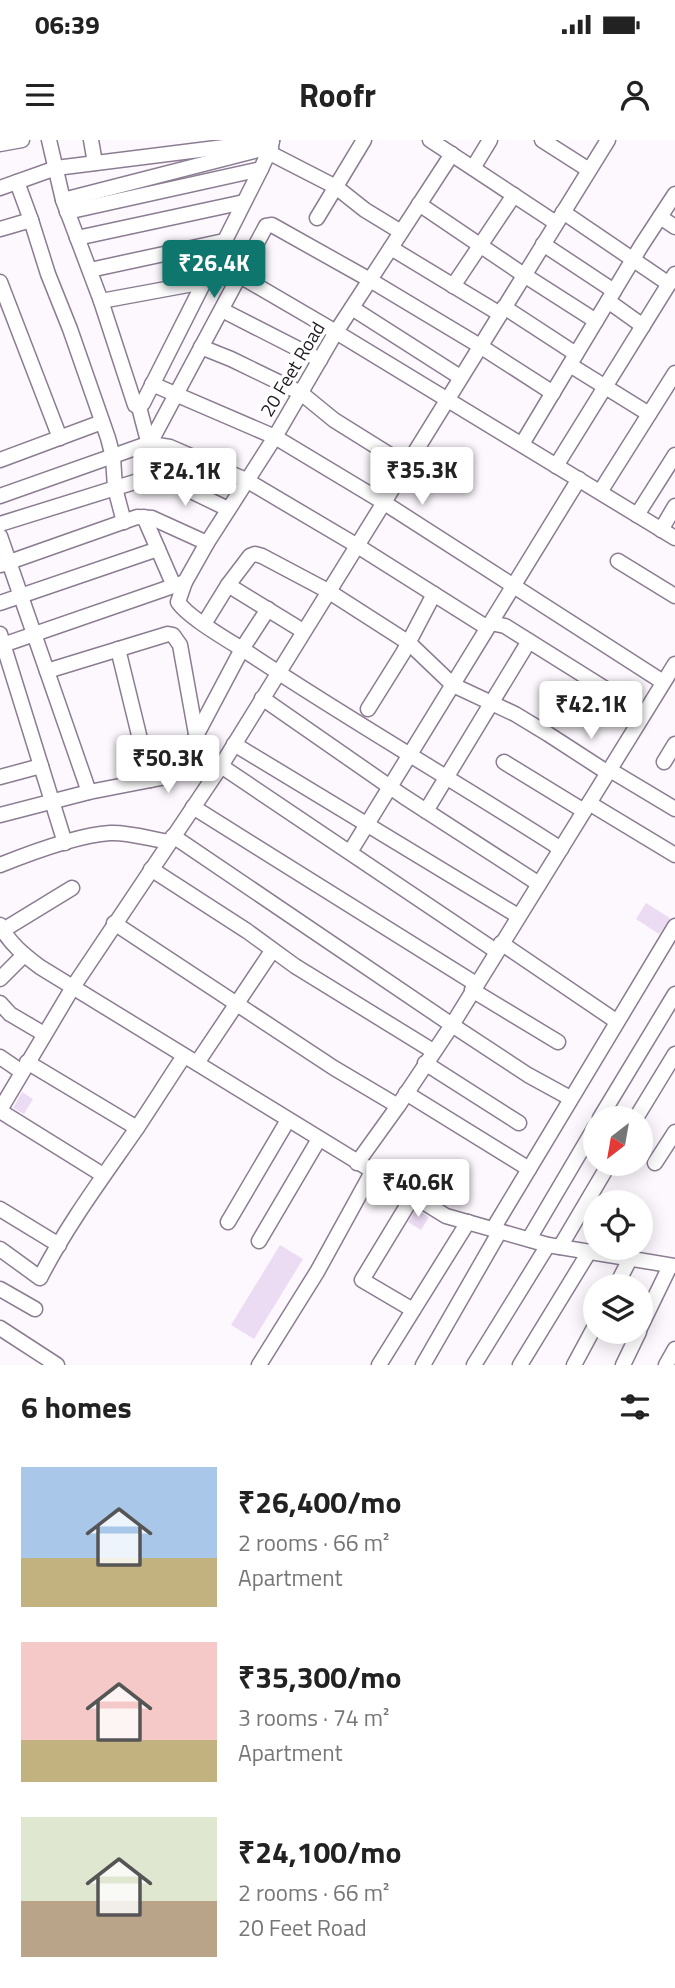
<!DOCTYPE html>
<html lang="en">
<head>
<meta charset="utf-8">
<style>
  :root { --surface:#fff; --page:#f2f2f2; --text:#222; --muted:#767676; --accent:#0f766e }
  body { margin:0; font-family:"Titillium Web",sans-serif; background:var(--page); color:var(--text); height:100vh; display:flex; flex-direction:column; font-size:26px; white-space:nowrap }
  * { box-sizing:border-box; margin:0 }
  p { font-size:23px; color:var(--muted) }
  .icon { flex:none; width:38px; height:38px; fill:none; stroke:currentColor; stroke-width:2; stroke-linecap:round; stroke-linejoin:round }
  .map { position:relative; height:1225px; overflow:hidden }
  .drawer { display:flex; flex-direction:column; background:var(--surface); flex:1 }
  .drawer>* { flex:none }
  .needle { width:46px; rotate:211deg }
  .fabs { position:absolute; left:583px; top:966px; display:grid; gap:14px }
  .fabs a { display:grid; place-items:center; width:70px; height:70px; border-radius:50%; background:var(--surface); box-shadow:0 4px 18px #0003; font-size:35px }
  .price { position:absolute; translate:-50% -60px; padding:0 16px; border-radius:7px; background:#fff; color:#222; font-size:23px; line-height:46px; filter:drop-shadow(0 2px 4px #0008) }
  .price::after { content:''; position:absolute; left:50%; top:42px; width:21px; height:16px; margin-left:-10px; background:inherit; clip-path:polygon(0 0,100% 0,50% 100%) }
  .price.selected { background:var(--accent); color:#fff }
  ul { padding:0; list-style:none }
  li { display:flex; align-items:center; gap:21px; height:175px; padding:0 21px }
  li span { display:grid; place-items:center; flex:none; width:196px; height:140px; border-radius:0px; color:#555 }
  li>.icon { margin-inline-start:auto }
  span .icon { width:84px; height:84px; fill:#fffc; stroke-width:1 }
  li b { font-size:30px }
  h2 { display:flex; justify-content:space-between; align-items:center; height:84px; padding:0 21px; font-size:30px }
  .status { display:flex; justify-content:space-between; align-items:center; height:49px; padding:0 35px; background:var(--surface); direction:ltr }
  .status svg { height:19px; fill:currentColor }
  header { display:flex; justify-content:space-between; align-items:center; height:91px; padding:0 21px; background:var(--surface); font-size:32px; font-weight:700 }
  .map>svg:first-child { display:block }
</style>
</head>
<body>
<div class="status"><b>06:39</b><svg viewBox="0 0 49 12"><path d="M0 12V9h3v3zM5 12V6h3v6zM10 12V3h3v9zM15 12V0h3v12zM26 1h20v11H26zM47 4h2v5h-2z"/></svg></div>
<header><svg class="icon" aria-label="menu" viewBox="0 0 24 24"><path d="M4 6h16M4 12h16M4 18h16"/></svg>Roofr<svg class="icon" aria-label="person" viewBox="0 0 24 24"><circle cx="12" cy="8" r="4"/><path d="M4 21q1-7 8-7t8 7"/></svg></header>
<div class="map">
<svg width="675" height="1225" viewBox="0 0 675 1225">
  <rect width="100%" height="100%" fill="#fcf8fd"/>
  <g fill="#ecdcf3">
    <polygon points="606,561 631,576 626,586 600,570"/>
    <polygon points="646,763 670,778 659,794 636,779"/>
    <polygon points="22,952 33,959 24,974 13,968"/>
    <polygon points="414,1037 439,1051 435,1058 411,1043"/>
    <polygon points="416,1069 429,1077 421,1090 408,1082"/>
    <polygon points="280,1105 303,1119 254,1199 231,1185"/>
  </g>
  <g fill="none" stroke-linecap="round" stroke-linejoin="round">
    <defs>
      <g id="minor">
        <polyline points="49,0 63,60 101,161 135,265 139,267 143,263 261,29 271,7 272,0"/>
        <polyline points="91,0 95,23"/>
        <polyline points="430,0 556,83"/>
        <polyline points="542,0 589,30"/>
        <polyline points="0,4 22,0"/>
        <polyline points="262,9 336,47 365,70 401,92"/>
        <path d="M 452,14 L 336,192 L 275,297 L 207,403 L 185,442 L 178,462 C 189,479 237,505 256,518 C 356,584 460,644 561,709"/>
        <polyline points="473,28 490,0"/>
        <polyline points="17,42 31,80 48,134 70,189 108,298 113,317 115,348 124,382"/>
        <polyline points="0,48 56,28 272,1"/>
        <polyline points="63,60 258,10"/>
        <polyline points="419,64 524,135 596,181"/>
        <polyline points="67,72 261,29"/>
        <polyline points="563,72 669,144"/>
        <polyline points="660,77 675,87"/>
        <polyline points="317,78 364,0"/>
        <polyline points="0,89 31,80"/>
        <polyline points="77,98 244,62"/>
        <polyline points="543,104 614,151"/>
        <polyline points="391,108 500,174"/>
        <polyline points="90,130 224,101"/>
        <polyline points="240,136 336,192 675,398"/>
        <polyline points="0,142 60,298"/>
        <polyline points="453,146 514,55"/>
        <polyline points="101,161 204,142"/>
        <polyline points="608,161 643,186"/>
        <polyline points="504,167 576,214"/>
        <polyline points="352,168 460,237"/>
        <polyline points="222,170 320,220"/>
        <polyline points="201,207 231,219 301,253 334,280 406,325"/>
        <polyline points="570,225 649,274"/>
        <polyline points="152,244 275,297 383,362 663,542"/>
        <polyline points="139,267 149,305"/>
        <polyline points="522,304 641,106 675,54"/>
        <polyline points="149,305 266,86 272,85 370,140 480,206 553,253"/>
        <polyline points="0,320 102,282"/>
        <polyline points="556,326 675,134"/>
        <polyline points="600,352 675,233"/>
        <polyline points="0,356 144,305 157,305 170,307 246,340 356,405 486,487 491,483 505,486 644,573"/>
        <polyline points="637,375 675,315"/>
        <polyline points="144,377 174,446"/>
        <polyline points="0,384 154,336 164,338 228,369"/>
        <polyline points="661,390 675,366"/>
        <polyline points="0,396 89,652"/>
        <polyline points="618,421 675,456"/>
        <polyline points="1,425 137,377 152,378 207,403"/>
        <polyline points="228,445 303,491"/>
        <polyline points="0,463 158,409"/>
        <polyline points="204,484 228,445 250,416 255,414 262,416 328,451 409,503 453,545 515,574 548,594 605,631 610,630 675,669"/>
        <polyline points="0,494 65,703"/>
        <polyline points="0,506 185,442"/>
        <polyline points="118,509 150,640"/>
        <polyline points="47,531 168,494 173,495 180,505 196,594"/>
        <polyline points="262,558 403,656 539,744"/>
        <polyline points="368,569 403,513 434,454"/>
        <polyline points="234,604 518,776"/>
        <polyline points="504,622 584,671"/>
        <polyline points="664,622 675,604"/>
        <path d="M 221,626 C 313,687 404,750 496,811"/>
        <polyline points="0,637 41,626"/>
        <polyline points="589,663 675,715"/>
        <polyline points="193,667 476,844"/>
        <polyline points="426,671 529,501"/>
        <polyline points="0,675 89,652 161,638 171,634 179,628 242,509 268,469"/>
        <polyline points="173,696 452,885 528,935 570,958"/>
        <polyline points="350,712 579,339"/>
        <path d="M 0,725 C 30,713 78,695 110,693 C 129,692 150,699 169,702"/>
        <polyline points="151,729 247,791 295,826 433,911"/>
        <polyline points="114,783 334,928 398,966"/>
        <path d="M 0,785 C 9,803 24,815 40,827 L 446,1076 L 548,1105 L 675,1126"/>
        <polyline points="0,792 72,748"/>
        <polyline points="501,803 616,881"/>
        <polyline points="0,839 24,815"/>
        <polyline points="472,850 558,902"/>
        <polyline points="0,863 10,874 44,894"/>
        <polyline points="0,917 22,932"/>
        <polyline points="27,922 137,988"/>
        <polyline points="197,923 272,811"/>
        <polyline points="425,923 519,983"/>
        <polyline points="406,953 529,1029"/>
        <polyline points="0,970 73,847 221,626 608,0"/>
        <polyline points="0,971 103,1035"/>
        <polyline points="600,978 675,854"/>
        <polyline points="636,978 675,914"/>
        <polyline points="357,1023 398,966 452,885 675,524"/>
        <polyline points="655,1023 675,992"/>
        <polyline points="413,1056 362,1140 413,1170"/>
        <polyline points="0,1069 59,1105"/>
        <polyline points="228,1082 288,980"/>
        <polyline points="493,1089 675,786"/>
        <polyline points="529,1099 595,987"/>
        <polyline points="259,1101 319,999"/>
        <polyline points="560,1107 609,1024"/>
        <path d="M 0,1109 L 40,1138 C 67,1085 103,1037 137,988 C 153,964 168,940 184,916"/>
        <polyline points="616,1146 630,1119"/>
        <polyline points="0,1149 35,1169"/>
        <polyline points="0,1188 57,1225"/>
        <polyline points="640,1188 670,1126"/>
        <polyline points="259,1225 317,1132 372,1032"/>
        <polyline points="379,1225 468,1082"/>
        <polyline points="423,1225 500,1091"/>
        <polyline points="474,1225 548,1105"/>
        <polyline points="520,1225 589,1112"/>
        <polyline points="574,1225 595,1186"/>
        <polyline points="623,1225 639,1192"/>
        <polyline points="666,1225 675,1209"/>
      </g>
    </defs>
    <use href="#minor" stroke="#8b7c91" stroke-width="17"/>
    <use href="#minor" stroke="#fff" stroke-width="14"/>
  </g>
  <g text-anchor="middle" stroke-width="7" stroke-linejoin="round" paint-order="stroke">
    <g font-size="19" fill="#211b24" stroke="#fff">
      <text transform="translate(292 229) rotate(-59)" y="7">20 Feet Road</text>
    </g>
  </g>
</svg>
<div class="fabs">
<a><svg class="needle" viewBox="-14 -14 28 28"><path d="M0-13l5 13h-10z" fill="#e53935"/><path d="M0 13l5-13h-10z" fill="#767676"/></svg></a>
<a><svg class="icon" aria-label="locate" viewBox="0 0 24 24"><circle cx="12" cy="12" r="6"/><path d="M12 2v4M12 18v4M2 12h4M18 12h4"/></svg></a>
<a><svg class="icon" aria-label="layers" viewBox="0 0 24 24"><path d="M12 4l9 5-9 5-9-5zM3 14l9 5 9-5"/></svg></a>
</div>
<b class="price selected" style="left:214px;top:160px">₹26.4K</b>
<b class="price" style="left:422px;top:367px">₹35.3K</b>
<b class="price" style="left:185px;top:368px">₹24.1K</b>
<b class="price" style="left:591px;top:601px">₹42.1K</b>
<b class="price" style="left:168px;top:655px">₹50.3K</b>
<b class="price" style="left:418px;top:1079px">₹40.6K</b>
</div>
<section class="drawer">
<h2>6 homes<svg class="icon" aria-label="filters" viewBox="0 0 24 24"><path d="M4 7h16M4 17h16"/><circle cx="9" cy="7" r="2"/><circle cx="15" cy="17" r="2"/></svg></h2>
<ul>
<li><span style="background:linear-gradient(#a9c7e8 65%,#c2b280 0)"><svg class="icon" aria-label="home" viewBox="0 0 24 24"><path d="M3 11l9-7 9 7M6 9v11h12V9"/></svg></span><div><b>₹26,400/mo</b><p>2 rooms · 66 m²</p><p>Apartment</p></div></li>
<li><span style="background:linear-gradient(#f6c9c9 70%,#c2b280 0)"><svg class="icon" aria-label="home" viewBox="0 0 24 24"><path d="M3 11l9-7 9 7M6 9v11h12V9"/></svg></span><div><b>₹35,300/mo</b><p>3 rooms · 74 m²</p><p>Apartment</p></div></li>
<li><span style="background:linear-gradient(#dfe7d0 60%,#b9a48a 0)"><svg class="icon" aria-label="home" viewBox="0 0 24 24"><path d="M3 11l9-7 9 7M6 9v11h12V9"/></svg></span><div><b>₹24,100/mo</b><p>2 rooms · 66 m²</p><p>20 Feet Road</p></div></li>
</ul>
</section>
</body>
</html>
